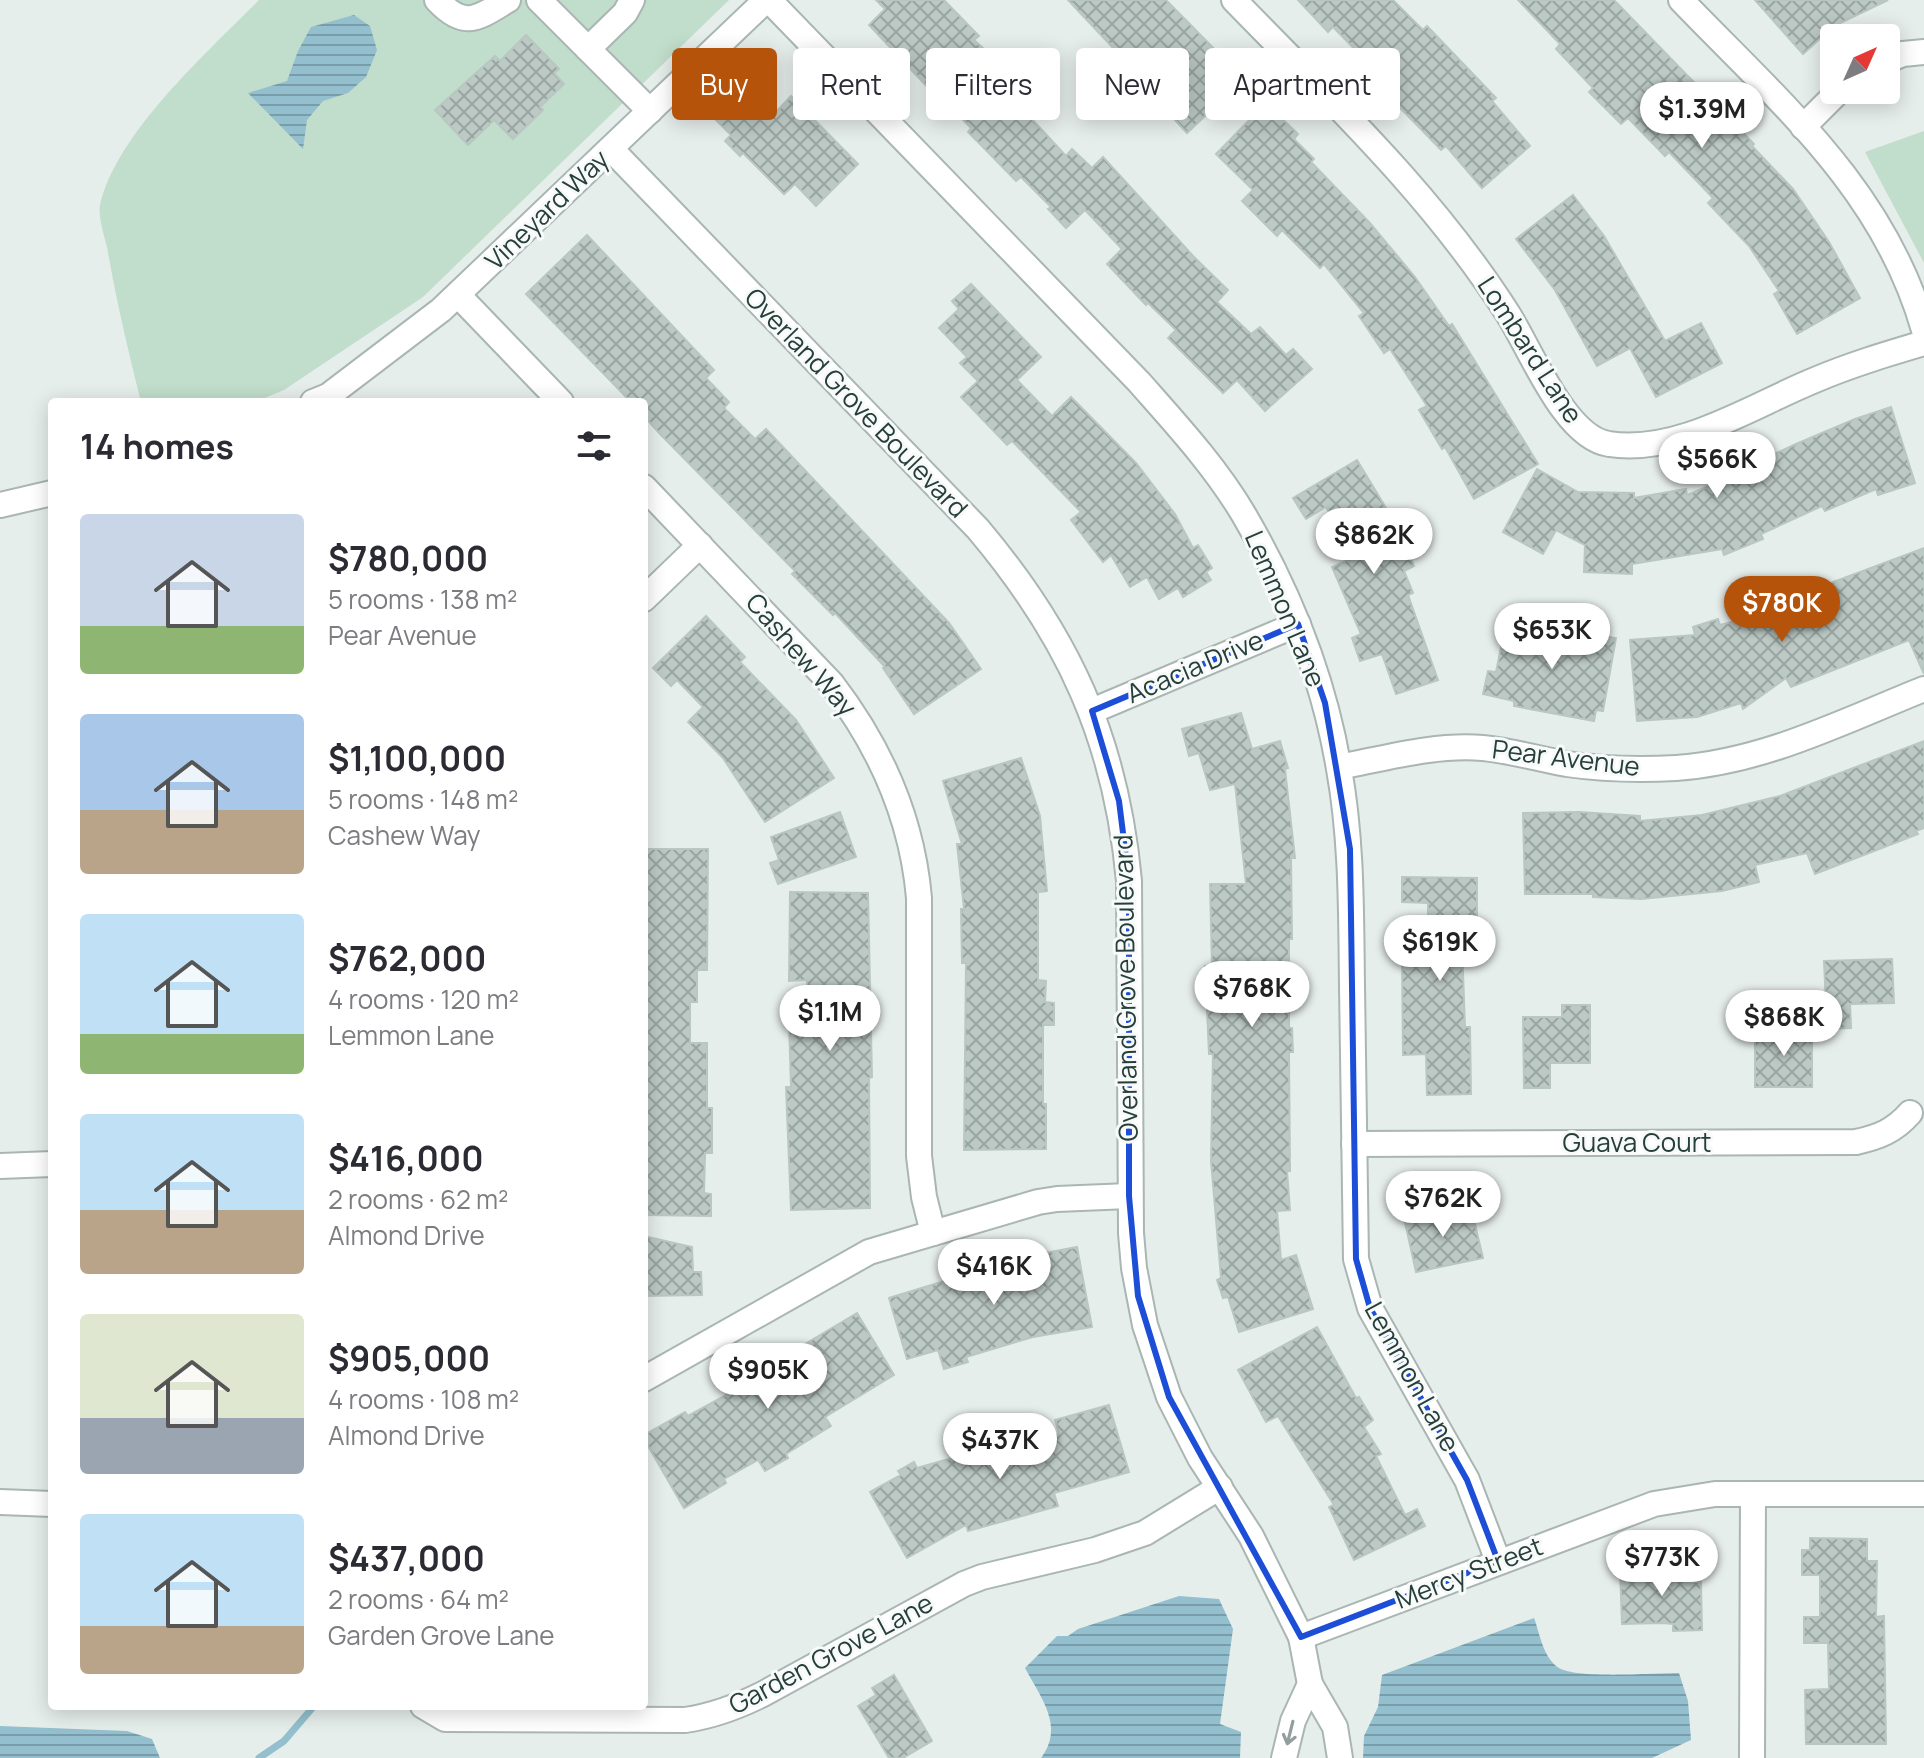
<!DOCTYPE html>
<html lang="en">
<head>
<meta charset="utf-8">
<style>
  :root { --surface:#fff; --page:#f2f2f3; --text:#2b2b33; --muted:#7c7c81; --accent:#b45309 }
  body { margin:0; font-family:Manrope,sans-serif; background:var(--page); color:var(--text); height:100vh; display:flex; flex-direction:column; font-size:30px; white-space:nowrap }
  * { box-sizing:border-box; margin:0 }
  p { font-size:26px; color:var(--muted) }
  .icon { flex:none; width:44px; height:44px; fill:none; stroke:currentColor; stroke-width:2; stroke-linecap:round; stroke-linejoin:round }
  .map { position:relative; flex:1; overflow:hidden }
  .drawer { position:absolute; left:48px; top:398px; width:600px; height:1312px; display:flex; flex-direction:column; background:var(--surface); border-radius:8px; box-shadow:0 4px 20px #0003 }
  .drawer>* { flex:none }
  .hud { position:absolute; left:672px; top:48px; width:760px; height:72px; display:flex; gap:16px }
  .needle { width:52px; rotate:45deg }
  .tools { position:absolute; left:1820px; top:24px; display:grid; gap:16px }
  .tools a { display:grid; place-items:center; width:80px; height:80px; border-radius:8px; background:var(--surface); box-shadow:0 4px 20px #0003; font-size:40px }
  .price { position:absolute; translate:-50% -68px; padding:0 18px; border-radius:28px; background:#fff; color:#222; font-size:26px; line-height:52px; filter:drop-shadow(0 2px 4px #0008) }
  .price::after { content:''; position:absolute; left:50%; top:48px; width:24px; height:18px; margin-left:-12px; background:inherit; clip-path:polygon(0 0,100% 0,50% 100%) }
  .price.active { background:var(--accent); color:#fff }
  ul { padding:0; list-style:none }
  li { display:flex; align-items:center; gap:24px; height:200px; padding:0 32px }
  li span { display:grid; place-items:center; flex:none; width:224px; height:160px; border-radius:8px; color:#555 }
  li>.icon { margin-inline-start:auto }
  span .icon { width:96px; height:96px; fill:#fffc; stroke-width:1 }
  li b { font-size:34px }
  h2 { display:flex; justify-content:space-between; align-items:center; height:96px; padding:0 32px; font-size:34px }
  .chip { padding:0 28px; border-radius:8px; background:var(--surface); box-shadow:0 4px 20px #0003; font-size:28px; line-height:72px }
  .chip.active { background:var(--accent); color:#fff }
  .map>svg:first-child { display:block }
</style>
</head>
<body>
<div class="map">
<svg width="1924" height="1758" viewBox="0 0 1924 1758">
  <defs>
    <pattern id="water-rules" width="6" height="5" patternUnits="userSpaceOnUse" patternTransform="scale(2)"><rect width="6" height="5" fill="#93bfce"/><path d="M0 2.5h6" fill="none" stroke="#789da8"/></pattern>
    <pattern id="building-cross-hatch" width="8" height="8" patternUnits="userSpaceOnUse" patternTransform="scale(2)"><rect width="8" height="8" fill="#bcc9c4"/><path d="M0 0l8 8M0 8l8-8" fill="none" stroke="#99a5a0"/></pattern>
  </defs>
  <rect width="100%" height="100%" fill="#e6eeeb"/>
  <g fill="#c1ddcb">
    <path d="M 259,0 L 729,0 L 423,297 L 284,390 L 255,402 L 141,402 C 128,350 116,299 107,247 C 104,235 98,217 100,205 C 117,132 208,52 259,0 Z"/>
    <polygon points="1924,131 1924,263 1865,152"/>
  </g>
  <g fill="url(#water-rules)">
    <polygon points="354,15 370,26 377,50 366,77 348,93 323,101 307,120 303,149 248,93 287,81 298,51 311,27"/>
    <path d="M 1179,1596 L 1219,1599 L 1233,1629 L 1220,1724 L 1241,1732 L 1240,1758 L 1041,1758 C 1065,1727 1041,1698 1025,1668 L 1057,1636 L 1068,1636 L 1078,1629 Z"/>
    <path d="M 1534,1618 C 1540,1634 1543,1658 1559,1668 C 1577,1679 1654,1673 1679,1673 L 1688,1701 L 1691,1740 L 1652,1758 L 1363,1758 L 1364,1736 L 1378,1707 L 1382,1675 Z"/>
    <polygon points="0,1726 127,1731 152,1739 160,1758 0,1758"/>
  </g>
  <g fill="none" stroke-linecap="round" stroke-linejoin="round">
    <polyline stroke="#93bfce" stroke-width="7" points="259,1758 284,1741 314,1706"/>
  </g>
  <g fill="url(#building-cross-hatch)" stroke="#b9c7c3" stroke-width="2">
    <polygon points="876,0 944,0 979,36 974,40 983,48 974,56 1066,156 1072,149 1092,168 1103,157 1195,258 1228,290 1217,302 1251,334 1260,327 1286,355 1293,349 1312,369 1265,411 1237,380 1223,393 1168,338 1176,330 1148,303 1146,305 1107,264 1122,249 1085,210 1066,228 1048,209 1051,207 1021,177 1016,181 968,132 971,128 936,92 934,94 869,25 885,9"/>
    <polygon points="1068,0 1166,0 1244,79 1187,133 1174,119 1177,116"/>
    <polygon points="1298,0 1393,0 1423,30 1427,26 1496,98 1492,101 1530,146 1482,188 1446,146 1441,150 1372,79 1378,73 1333,27 1328,32"/>
    <polygon points="1518,0 1614,0 1754,144 1752,146 1793,189 1829,242 1860,298 1797,334 1774,294 1779,291 1749,246 1708,203 1713,198 1669,152 1665,156 1628,118 1621,124 1589,92 1593,88 1556,49 1560,44"/>
    <polygon points="1755,0 1888,0 1834,26 1803,54"/>
    <polygon points="526,35 559,69 554,73 564,84 540,107 543,110 513,139 494,120 468,145 435,110 495,56 500,61"/>
    <polygon points="746,82 777,111 791,96 858,164 816,206 795,184 784,194 743,153 740,156 725,141 731,135 713,117"/>
    <polygon points="1266,103 1298,134 1294,139 1314,159 1311,162 1369,222 1415,277 1449,326 1452,324 1538,464 1474,499 1445,447 1442,449 1419,410 1427,406 1390,349 1384,353 1359,316 1364,313 1324,264 1320,268 1282,230 1277,236 1242,201 1253,190 1216,154"/>
    <polygon points="1573,195 1604,236 1665,341 1701,323 1722,363 1656,397 1630,348 1597,366 1555,290 1516,239"/>
    <polygon points="587,235 714,370 706,378 729,402 724,408 755,439 766,429 949,623 981,669 914,714 883,668 885,667 835,613 833,615 792,574 795,571 660,434 644,416 644,402 631,402 526,294"/>
    <polygon points="971,284 1041,357 1017,380 1052,416 1071,397 1136,463 1175,514 1193,548 1198,545 1212,568 1206,572 1211,580 1183,597 1178,588 1159,599 1147,577 1130,587 1111,555 1103,562 1071,520 1081,512 1012,441 1007,445 961,397 978,381 960,363 967,357 939,328 959,309 952,301"/>
    <polygon points="1891,407 1915,483 1878,495 1876,489 1825,511 1822,506 1761,534 1763,539 1724,555 1722,549 1632,564 1632,574 1584,572 1585,545 1556,530 1543,554 1503,532 1537,469 1578,492 1634,493 1634,498 1686,489 1687,495 1746,471 1744,468 1796,444 1855,419"/>
    <polygon points="1357,460 1397,526 1414,566 1404,571 1413,593 1408,595 1438,680 1396,694 1382,654 1360,661 1352,638 1361,634 1332,567 1355,557 1326,507 1306,519 1293,498"/>
    <polygon points="1924,548 1924,674 1909,640 1791,687 1786,678 1743,709 1741,703 1697,717 1637,721 1630,640 1695,635 1693,627 1718,619 1720,625 1740,620 1742,627 1787,608 1785,603 1820,587"/>
    <polygon points="706,616 745,657 740,662 796,720 834,778 765,822 723,758 688,722 703,707 677,680 671,686 653,668"/>
    <polygon points="1507,618 1548,627 1547,634 1587,641 1588,634 1616,638 1603,711 1596,710 1594,721 1514,706 1514,701 1483,694 1488,671 1496,672"/>
    <polygon points="1241,713 1252,749 1280,741 1288,768 1285,769 1295,858 1291,858 1292,939 1289,939 1289,1028 1292,1028 1293,1052 1289,1052 1290,1171 1287,1171 1290,1210 1277,1211 1281,1260 1296,1255 1313,1309 1239,1332 1228,1297 1223,1298 1217,1280 1221,1278 1211,1161 1213,1054 1209,1054 1205,966 1212,966 1210,884 1246,884 1235,784 1210,790 1199,753 1189,756 1182,729"/>
    <polygon points="1924,741 1924,828 1916,831 1918,834 1815,874 1807,853 1755,865 1759,882 1722,891 1641,899 1593,897 1593,894 1525,894 1523,813 1579,812 1640,816 1640,821 1702,815 1780,796"/>
    <polygon points="1021,758 1040,816 1047,891 1038,892 1038,980 1046,981 1045,1002 1054,1003 1054,1025 1043,1025 1043,1104 1046,1104 1046,1149 964,1150 966,963 962,963 961,909 964,909 957,844 962,844 943,781"/>
    <polygon points="840,812 856,857 778,884 770,863 779,860 771,837"/>
    <polygon points="644,849 708,849 707,970 697,970 697,1002 690,1002 690,1043 707,1043 707,1108 712,1108 712,1153 705,1153 704,1193 711,1194 711,1216 644,1215"/>
    <polygon points="1402,877 1477,878 1477,943 1462,943 1465,1027 1470,1027 1471,1094 1427,1095 1426,1054 1403,1055 1402,959 1428,958 1428,903 1402,902"/>
    <polygon points="790,892 868,893 872,1077 869,1078 870,1208 791,1210 786,1087 791,1087 789,1023 808,1022 807,980 789,981"/>
    <polygon points="1892,959 1894,1003 1850,1004 1851,1028 1827,1029 1824,961"/>
    <polygon points="1562,1005 1590,1005 1590,1063 1550,1063 1550,1088 1524,1088 1523,1017 1562,1017"/>
    <polygon points="1794,1024 1812,1024 1812,1087 1755,1087 1755,1033 1794,1033"/>
    <polygon points="1467,1205 1470,1221 1474,1220 1483,1258 1416,1272 1404,1218"/>
    <polygon points="644,1236 692,1247 693,1272 701,1272 702,1295 644,1296"/>
    <polygon points="1077,1247 1092,1327 1033,1337 966,1357 968,1362 944,1369 938,1350 907,1359 889,1298 951,1279 950,1275 997,1262"/>
    <polygon points="857,1313 894,1375 825,1417 831,1426 786,1454 788,1458 765,1471 758,1460 724,1479 726,1483 684,1508 644,1439 644,1435 685,1412 688,1416 728,1394 724,1387 776,1357 778,1360"/>
    <polygon points="1317,1327 1356,1398 1359,1397 1373,1420 1364,1427 1381,1454 1376,1456 1405,1515 1417,1509 1425,1526 1354,1560 1329,1507 1334,1505 1278,1416 1266,1422 1238,1370"/>
    <polygon points="1109,1405 1129,1472 1054,1493 1058,1506 968,1531 966,1525 907,1558 870,1492 901,1475 898,1471 914,1462 917,1468 994,1446 995,1450 1059,1434 1055,1420"/>
    <polygon points="1810,1538 1867,1539 1867,1561 1877,1561 1876,1617 1884,1616 1886,1744 1806,1744 1805,1690 1829,1689 1828,1643 1804,1643 1804,1617 1820,1617 1820,1575 1802,1575 1802,1550 1810,1550"/>
    <polygon points="1692,1569 1692,1582 1701,1582 1702,1630 1673,1631 1673,1624 1663,1623 1622,1624 1620,1570"/>
    <polygon points="894,1675 932,1741 903,1758 889,1758 858,1706 876,1695 872,1688"/>
  </g>
  <g fill="none" stroke-linecap="round" stroke-linejoin="round">
    <defs>
      <g id="minor">
        <path d="M 437,0 C 465,30 478,18 508,0"/>
        <polyline points="539,0 650,111"/>
        <path d="M 769,0 L 1139,382 C 1176,424 1215,466 1244,515 C 1289,592 1324,680 1339,769 C 1352,841 1351,913 1352,986 C 1353,1077 1354,1168 1356,1259 L 1370,1308 L 1467,1480 L 1498,1561"/>
        <path d="M 1234,0 C 1331,100 1433,196 1508,314 C 1531,350 1565,438 1609,444 C 1678,455 1753,405 1815,380 C 1850,365 1887,354 1924,343"/>
        <path d="M 1681,0 C 1778,101 1884,189 1924,330"/>
        <polyline points="588,49 625,13 632,0"/>
        <polyline points="1886,61 1903,54 1924,52"/>
        <polyline points="1803,127 1840,90"/>
        <path d="M 611,149 L 978,529 C 1069,637 1116,740 1129,881 L 1131,1233 L 1134,1268 L 1145,1325 L 1169,1397 L 1200,1458 L 1251,1536 L 1301,1637 L 1310,1684"/>
        <polyline points="458,295 561,402"/>
        <polyline points="313,402 328,396 441,310 766,0"/>
        <path d="M 644,487 L 832,684 C 881,748 912,817 919,898 L 919,1156 L 924,1197 L 933,1233"/>
        <polyline points="0,505 52,493"/>
        <polyline points="644,599 700,545"/>
        <polyline points="1092,711 1298,624"/>
        <path d="M 1339,767 C 1386,758 1435,744 1483,748 C 1512,751 1539,759 1567,764 C 1602,769 1641,770 1676,768 C 1764,762 1844,721 1924,689"/>
        <path d="M 1354,1144 L 1856,1142 C 1879,1137 1894,1131 1910,1113"/>
        <polyline points="0,1166 52,1164"/>
        <polyline points="644,1379 869,1252 1038,1202 1057,1199 1129,1196"/>
        <polyline points="0,1502 52,1504"/>
        <polyline points="1301,1637 1654,1504 1715,1494 1924,1494"/>
        <path d="M 423,1706 L 445,1719 L 685,1720 C 713,1716 737,1707 763,1694 L 964,1584 L 982,1577 L 1095,1550 L 1145,1533 L 1220,1487"/>
        <polyline points="1284,1758 1293,1721 1310,1684 1335,1727 1340,1758"/>
        <polyline points="1752,1758 1753,1494"/>
      </g>
    </defs>
    <use href="#minor" stroke="#a9b6b3" stroke-width="28"/>
    <use href="#minor" stroke="#fff" stroke-width="24"/>
  </g>
  <defs><path id="oneway-shaft" d="M-6 0H5M1.5-3L5.5 0L1.5 3" fill="none" stroke-width="1.6" stroke-linecap="round" stroke-linejoin="round" transform="scale(2)"/></defs>
  <use stroke="#929f9d" href="#oneway-shaft" transform="translate(1290 1733) rotate(104)"/>
  <path fill="none" stroke="#1d4ed8" stroke-width="6" stroke-linejoin="round" d="M 1298,624 L 1325,703 L 1350,849 L 1356,1259 L 1370,1308 L 1467,1480 L 1498,1561 L 1301,1637 L 1169,1397 L 1138,1296 L 1129,1196 L 1129,881 L 1119,801 L 1092,711 Z"/>
  <g text-anchor="middle" stroke-width="6" stroke-linejoin="round" paint-order="stroke">
    <g font-size="26" fill="#263f3b" stroke="#f7faf9">
      <text transform="translate(547 210) rotate(-44)" y="9">Vineyard Way</text>
      <text transform="translate(1530 350) rotate(57)" y="9">Lombard Lane</text>
      <text transform="translate(856 403) rotate(46)" y="9">Overland Grove Boulevard</text>
      <text transform="translate(1285 609) rotate(67)" y="9">Lemmon Lane</text>
      <text transform="translate(801 655) rotate(49)" y="9">Cashew Way</text>
      <text transform="translate(1195 667) rotate(-23)" y="9">Acacia Drive</text>
      <text transform="translate(1566 758) rotate(7)" y="9">Pear Avenue</text>
      <text transform="translate(1126 988) rotate(-91)" y="9">Overland Grove Boulevard</text>
      <text x="1637" y="1152">Guava Court</text>
      <text transform="translate(1412 1377) rotate(61)" y="9">Lemmon Lane</text>
      <text transform="translate(1469 1573) rotate(-21)" y="9">Mercy Street</text>
      <text transform="translate(831 1654) rotate(-28)" y="9">Garden Grove Lane</text>
    </g>
  </g>
</svg>
<div class="tools">
<a><svg class="needle" viewBox="-14 -14 28 28"><path d="M0-13l5 13h-10z" fill="#e53935"/><path d="M0 13l5-13h-10z" fill="#7c7c81"/></svg></a>
</div>
<b class="price" style="left:1702px;top:150px">$1.39M</b>
<b class="price" style="left:1717px;top:500px">$566K</b>
<b class="price" style="left:1374px;top:576px">$862K</b>
<b class="price active" style="left:1782px;top:644px">$780K</b>
<b class="price" style="left:1552px;top:671px">$653K</b>
<b class="price" style="left:1440px;top:983px">$619K</b>
<b class="price" style="left:1252px;top:1029px">$768K</b>
<b class="price" style="left:830px;top:1053px">$1.1M</b>
<b class="price" style="left:1784px;top:1058px">$868K</b>
<b class="price" style="left:1443px;top:1239px">$762K</b>
<b class="price" style="left:994px;top:1307px">$416K</b>
<b class="price" style="left:768px;top:1411px">$905K</b>
<b class="price" style="left:1000px;top:1481px">$437K</b>
<b class="price" style="left:1662px;top:1598px">$773K</b>
<div class="hud">
<a class="chip active">Buy</a>
<a class="chip">Rent</a>
<a class="chip">Filters</a>
<a class="chip">New</a>
<a class="chip">Apartment</a>
</div>
<section class="drawer">
<h2>14 homes<svg class="icon" aria-label="filters" viewBox="0 0 24 24"><path d="M4 7h16M4 17h16"/><circle cx="9" cy="7" r="2"/><circle cx="15" cy="17" r="2"/></svg></h2>
<ul>
<li><span style="background:linear-gradient(#c9d6e8 70%,#8fb573 0)"><svg class="icon" aria-label="home" viewBox="0 0 24 24"><path d="M3 11l9-7 9 7M6 9v11h12V9"/></svg></span><div><b>$780,000</b><p>5 rooms · 138 m²</p><p>Pear Avenue</p></div></li>
<li><span style="background:linear-gradient(#a9c7e8 60%,#b9a48a 0)"><svg class="icon" aria-label="home" viewBox="0 0 24 24"><path d="M3 11l9-7 9 7M6 9v11h12V9"/></svg></span><div><b>$1,100,000</b><p>5 rooms · 148 m²</p><p>Cashew Way</p></div></li>
<li><span style="background:linear-gradient(#bfe0f5 75%,#8fb573 0)"><svg class="icon" aria-label="home" viewBox="0 0 24 24"><path d="M3 11l9-7 9 7M6 9v11h12V9"/></svg></span><div><b>$762,000</b><p>4 rooms · 120 m²</p><p>Lemmon Lane</p></div></li>
<li><span style="background:linear-gradient(#bfe0f5 60%,#b9a48a 0)"><svg class="icon" aria-label="home" viewBox="0 0 24 24"><path d="M3 11l9-7 9 7M6 9v11h12V9"/></svg></span><div><b>$416,000</b><p>2 rooms · 62 m²</p><p>Almond Drive</p></div></li>
<li><span style="background:linear-gradient(#dfe7d0 65%,#9aa5b1 0)"><svg class="icon" aria-label="home" viewBox="0 0 24 24"><path d="M3 11l9-7 9 7M6 9v11h12V9"/></svg></span><div><b>$905,000</b><p>4 rooms · 108 m²</p><p>Almond Drive</p></div></li>
<li><span style="background:linear-gradient(#bfe0f5 70%,#b9a48a 0)"><svg class="icon" aria-label="home" viewBox="0 0 24 24"><path d="M3 11l9-7 9 7M6 9v11h12V9"/></svg></span><div><b>$437,000</b><p>2 rooms · 64 m²</p><p>Garden Grove Lane</p></div></li>
</ul>
</section>
</div>
</body>
</html>
